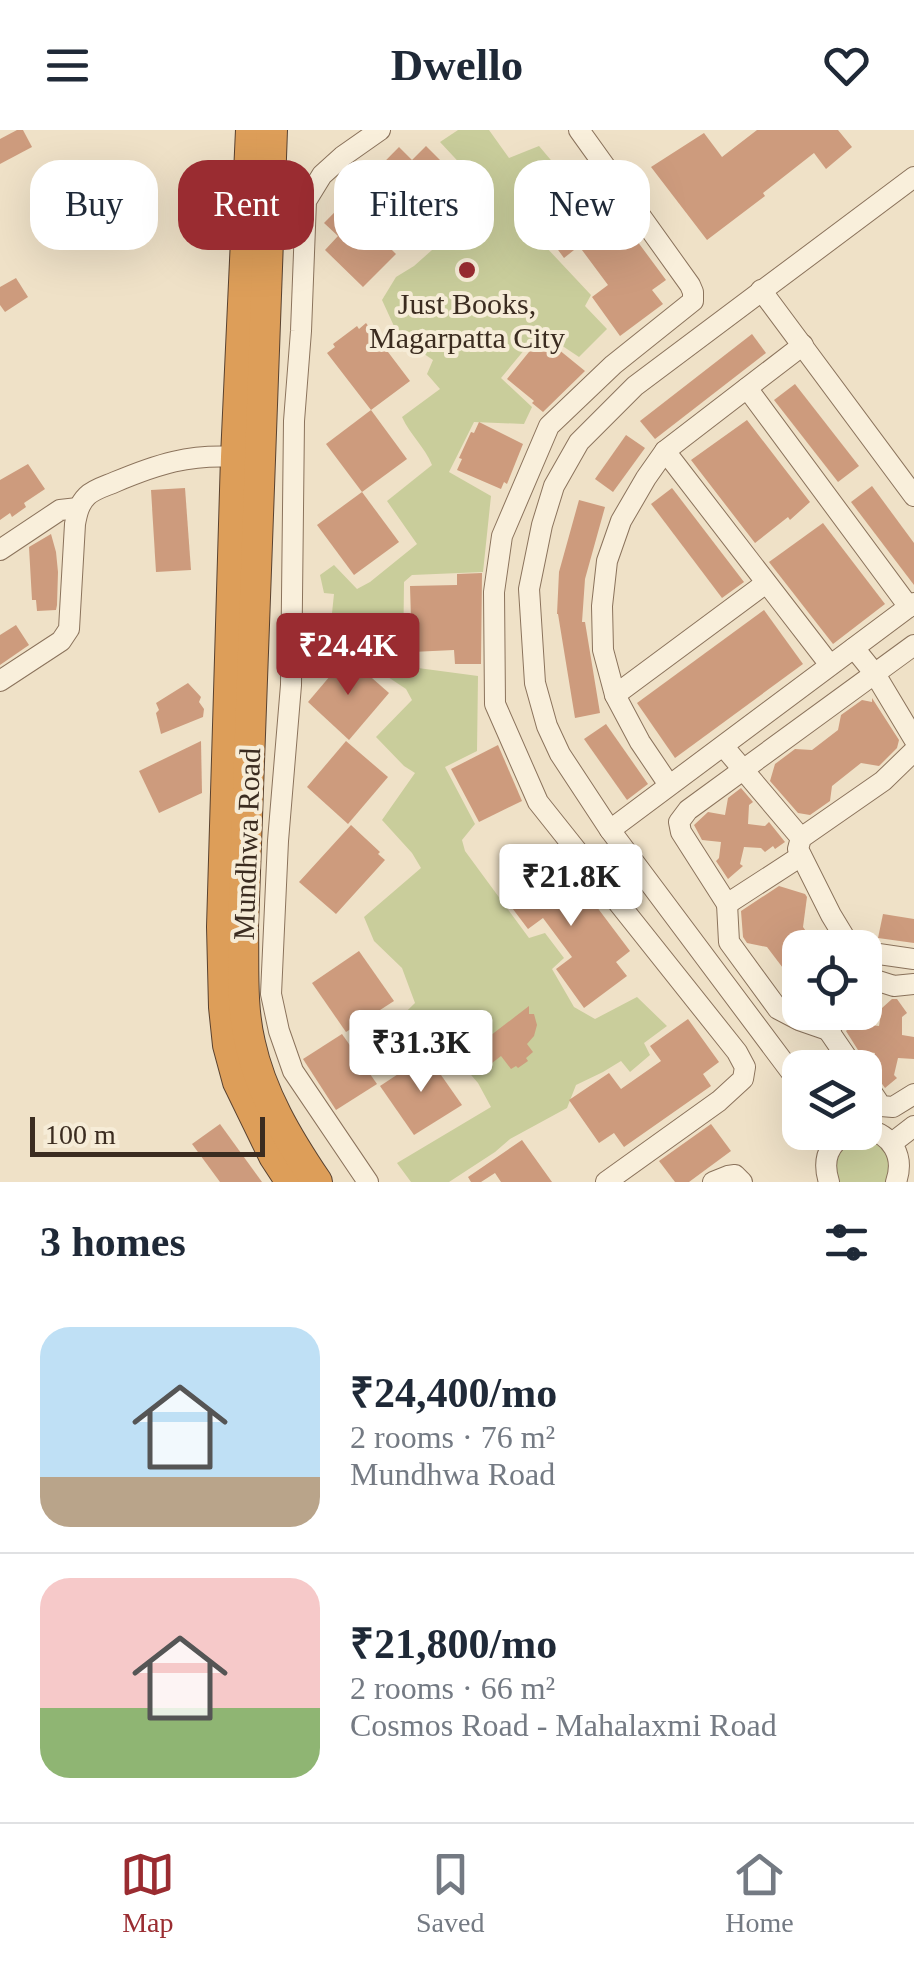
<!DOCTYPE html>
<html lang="en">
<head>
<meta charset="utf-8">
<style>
  :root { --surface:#fff; --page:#f2f2f3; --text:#1f2937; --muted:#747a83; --line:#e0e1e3; --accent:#9a2c31 }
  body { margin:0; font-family:Georgia,serif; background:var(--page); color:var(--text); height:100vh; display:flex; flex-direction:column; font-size:38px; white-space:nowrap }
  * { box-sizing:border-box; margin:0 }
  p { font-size:32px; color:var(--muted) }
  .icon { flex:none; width:55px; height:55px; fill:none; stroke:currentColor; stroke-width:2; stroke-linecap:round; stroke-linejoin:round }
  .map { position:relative; height:1052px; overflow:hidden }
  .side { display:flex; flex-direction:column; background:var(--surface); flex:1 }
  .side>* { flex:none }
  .hud { position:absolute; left:30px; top:30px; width:855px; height:90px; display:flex; gap:20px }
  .buttons { position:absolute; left:782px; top:800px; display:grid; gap:20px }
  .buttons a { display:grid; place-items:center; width:100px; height:100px; border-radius:20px; background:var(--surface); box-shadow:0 10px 40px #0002; font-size:50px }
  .scale { position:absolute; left:30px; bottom:25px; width:235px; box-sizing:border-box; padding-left:10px; border:5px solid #3b2c20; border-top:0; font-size:28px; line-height:35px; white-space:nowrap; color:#3b2c20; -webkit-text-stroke:8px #f6ecd7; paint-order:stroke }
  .price { position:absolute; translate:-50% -85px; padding:0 22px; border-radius:10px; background:#fff; color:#222; font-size:32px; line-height:65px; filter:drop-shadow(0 2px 5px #0008) }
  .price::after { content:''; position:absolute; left:50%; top:60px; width:30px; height:22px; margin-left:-15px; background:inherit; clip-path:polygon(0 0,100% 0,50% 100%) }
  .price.on { background:var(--accent); color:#fff }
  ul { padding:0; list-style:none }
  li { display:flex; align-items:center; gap:30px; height:250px; padding:0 40px }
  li+li { border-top:2px solid var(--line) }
  li span { display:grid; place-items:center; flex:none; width:280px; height:200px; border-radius:30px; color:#555 }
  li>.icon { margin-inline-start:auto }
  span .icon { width:120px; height:120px; fill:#fffc; stroke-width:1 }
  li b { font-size:42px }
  h2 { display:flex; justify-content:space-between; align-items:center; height:120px; padding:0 40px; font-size:42px }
  .chip { padding:0 35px; border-radius:30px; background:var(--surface); box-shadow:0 10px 40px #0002; font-size:35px; line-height:90px }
  .chip.on { background:var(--accent); color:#fff }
  header { display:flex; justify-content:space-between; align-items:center; height:130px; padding:0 40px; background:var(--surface); font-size:45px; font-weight:700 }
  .dock { display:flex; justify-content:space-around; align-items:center; height:140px; border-top:2px solid var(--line); background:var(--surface); font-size:28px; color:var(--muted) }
  .dock a { display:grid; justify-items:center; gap:5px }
  .dock .on { color:var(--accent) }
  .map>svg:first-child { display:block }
</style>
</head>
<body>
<header><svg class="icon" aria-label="menu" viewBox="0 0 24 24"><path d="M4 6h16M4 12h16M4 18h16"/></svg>Dwello<svg class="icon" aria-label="heart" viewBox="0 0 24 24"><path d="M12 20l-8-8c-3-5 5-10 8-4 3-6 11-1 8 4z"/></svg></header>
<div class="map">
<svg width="914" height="1052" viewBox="0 0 914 1052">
  <rect width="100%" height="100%" fill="#efe1c7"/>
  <g fill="#c9cd9b">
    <path d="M 458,0 L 489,0 L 509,28 L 539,16 L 561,42 L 543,49 L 515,97 L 530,100 L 591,165 L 585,176 L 607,199 L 579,227 L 540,201 L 501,248 L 532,277 L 524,294 L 474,292 L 449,342 L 491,366 L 483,442 L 412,445 L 404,452 L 403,536 L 478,546 L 477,621 L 445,637 L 475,694 L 462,710 L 465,721 L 529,808 L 545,803 L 564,828 L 552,839 L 574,877 L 595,889 L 637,867 L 667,896 L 644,913 L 650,925 L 630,942 L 621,931 L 603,942 L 576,955 L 567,978 L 510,1009 L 495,1022 L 449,1052 L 411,1052 L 397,1033 L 491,977 L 478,953 L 441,910 L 400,935 L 382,905 L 415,873 L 402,838 L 374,811 L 364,787 L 421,738 L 412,723 L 382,690 L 415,643 L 404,636 L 376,607 L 412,570 L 406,559 L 376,539 L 364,520 L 329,541 L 324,530 L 309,529 L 312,512 L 329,512 L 334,464 L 324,463 L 320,445 L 334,435 L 357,459 L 370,452 L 417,414 L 387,371 L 432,335 C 425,317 410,305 402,287 L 440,259 L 427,244 L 433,230 L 399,207 L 382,170 L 396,147 L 414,136 L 459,96 L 451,85 L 480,55 L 440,12 Z"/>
    <polygon points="864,1006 872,1008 891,1025 888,1052 837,1052 835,1048 836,1023 855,1007"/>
  </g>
  <g fill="#cd9b7d">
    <polygon points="17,0 23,0 32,17 0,34 0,9"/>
    <polygon points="757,0 838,0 852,17 826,39 814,23 763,63 765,66 707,110 651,37 704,3 722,27"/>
    <polygon points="426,16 464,54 431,88 415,72 382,106 392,115 390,118 396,124 363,157 325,120 338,106 324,93 399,17 412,30"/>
    <polygon points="578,58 590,74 603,65 666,150 652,160 663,174 620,206 592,167 608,155 579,116 564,128 536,90"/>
    <polygon points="16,148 28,167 5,182 0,175 0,157"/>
    <polygon points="366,193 410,251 371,280 327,223 335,217 333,214 357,196 359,199"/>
    <polygon points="752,204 766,223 655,309 640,291"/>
    <polygon points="542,206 585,241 543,282 532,273 534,271 507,249"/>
    <polygon points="795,254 859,336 838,352 774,270"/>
    <polygon points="371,280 407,329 362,362 326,314"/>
    <polygon points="747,290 810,372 790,390 788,387 755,413 691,330"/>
    <polygon points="479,292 523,314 507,354 504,352 501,359 457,340 462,329 459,328 471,302 474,303"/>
    <polygon points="626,305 645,318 613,362 595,349"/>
    <polygon points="28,334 45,359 24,373 26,377 12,387 10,383 0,390 0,350"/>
    <polygon points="872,356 914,413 914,455 851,372"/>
    <polygon points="185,358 191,440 156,442 151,360"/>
    <polygon points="672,358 744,452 722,468 651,374"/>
    <polygon points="362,362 399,412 354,445 317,395"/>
    <polygon points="579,370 605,377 585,449 582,492 585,492 600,583 575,588 558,484 557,484 559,442"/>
    <polygon points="823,393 885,474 833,514 769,432"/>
    <polygon points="51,404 56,422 58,442 57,475 56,480 37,481 36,470 32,470 29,417"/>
    <polygon points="482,443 481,534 455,534 454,520 412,522 410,456 457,455 457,444"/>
    <polygon points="764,480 803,534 675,628 637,573"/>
    <polygon points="16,495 29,515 0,535 0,505"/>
    <polygon points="347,526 389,563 349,610 308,572"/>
    <polygon points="188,553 201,567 199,572 204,579 203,587 161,604 156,583 159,580 156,573"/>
    <polygon points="872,568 899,610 897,618 879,636 861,633 832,656 830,671 810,685 798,683 770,651 775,634 795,619 812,620 838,600 841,585 862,570 872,572"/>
    <polygon points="606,594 648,654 627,670 584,609"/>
    <polygon points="201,611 202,663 159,683 139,641"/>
    <polygon points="346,611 388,647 348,694 307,657"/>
    <polygon points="498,615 522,671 479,692 451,639"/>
    <polygon points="741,658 753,672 749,675 748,694 765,696 769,692 785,712 775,719 773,716 765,722 761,718 744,717 740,734 743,736 728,749 716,731 719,728 721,712 702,710 694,695 708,682 725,685 728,668"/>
    <polygon points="351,695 380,722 378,724 385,730 336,784 299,752"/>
    <polygon points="542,730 554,746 566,736 630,821 616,832 627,846 584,878 556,839 572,827 543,788 528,799 500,762"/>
    <polygon points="779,756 805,764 807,767 803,797 818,818 800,818 800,875 785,866 789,846 767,817 747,813 743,807 741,781"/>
    <polygon points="883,784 914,789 914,813 878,808"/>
    <polygon points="359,821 394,871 346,902 312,853"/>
    <polygon points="892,869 897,869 907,883 902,887 902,905 914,907 914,929 898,928 894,945 897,948 885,958 872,940 875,923 858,920 846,901 850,897 853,900 860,894 879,896 882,878"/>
    <polygon points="529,876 529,884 534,884 537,895 534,906 527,914 533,922 526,928 528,931 518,938 516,936 511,939 501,926 487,937 473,919"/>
    <polygon points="688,889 719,932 703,944 711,956 624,1017 614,1003 599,1013 569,970 609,943 621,959 661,931 650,916"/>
    <polygon points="342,904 377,954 336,980 303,929"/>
    <polygon points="427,925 462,975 414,1005 380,956"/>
    <polygon points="220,994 262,1052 220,1052 192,1014"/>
    <polygon points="711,994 731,1021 689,1052 675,1052 659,1031"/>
    <polygon points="522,1010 552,1052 501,1052 495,1043 481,1052 471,1052 468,1047"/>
  </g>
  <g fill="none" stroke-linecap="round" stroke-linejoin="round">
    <defs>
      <g id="minor">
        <polyline points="579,0 690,155 693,162 693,171 613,235 549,296 502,406 494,462 495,574 538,672 737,922 745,937 743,949 719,971 606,1052"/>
        <polyline points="761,160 914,366"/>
        <polyline points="747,258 909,477"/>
        <polyline points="665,321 830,535"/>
        <polyline points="0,420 60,380 78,378"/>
        <polyline points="854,518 875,544 914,609"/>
        <path d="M 0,551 L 61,511 L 69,499 L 75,394 C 77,383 79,374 87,366 C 94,359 106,356 115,352 C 158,334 189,324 236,327"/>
        <polyline points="615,565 766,453"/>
        <polyline points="724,617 801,708"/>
        <polyline points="669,655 640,612 615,565 603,520 602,476 607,431 621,391 646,348 665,321 803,215"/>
        <polyline points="610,700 914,473"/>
        <polyline points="801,726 727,774 681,702 679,692 688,680 914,515"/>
        <polyline points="727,774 729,812 778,879 799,890 828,900 843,882"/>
        <polyline points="851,818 831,785 798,719 801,708 883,651 914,621"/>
        <polyline points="865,822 914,829"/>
        <polyline points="865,857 872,849 894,856 914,854"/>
        <polyline points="828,900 854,938"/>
        <polyline points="865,952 881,976 893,977 914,964"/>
        <polyline points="800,954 610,700 560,624 547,596 535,553 529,459 542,395 554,356 579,312 635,256 914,47"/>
        <path d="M 865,999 C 892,1004 905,1026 896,1052"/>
        <polyline points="892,1013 914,996"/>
        <polyline points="368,1052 293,941 279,901 271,864 278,711 291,555 294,291 301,201 306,71 322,45 343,26 380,0"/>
        <polyline points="713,1052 728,1046 735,1045 742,1052"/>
        <path d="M 829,1052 C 822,1030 828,1014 848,1002"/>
      </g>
      <g id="highway">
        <polyline points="251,0 236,327 222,797 224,877 228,915 238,952 274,1026 291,1052"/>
        <path d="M 272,0 L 243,797 C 244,835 241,876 250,913 C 261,964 288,1009 317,1052"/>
      </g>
    </defs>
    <use href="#minor" stroke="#8b735c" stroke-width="22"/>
    <use href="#highway" stroke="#594230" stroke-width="32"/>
    <use href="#minor" stroke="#f9efdb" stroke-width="20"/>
    <use href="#highway" stroke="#dd9e59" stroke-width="30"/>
  </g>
  <circle fill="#9a2c31" stroke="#f6ecd7" stroke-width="4" cx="467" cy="140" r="10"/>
  <g text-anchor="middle" stroke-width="8" stroke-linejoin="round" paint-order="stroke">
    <g font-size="30" fill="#3b2c20" stroke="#f6ecd7">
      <text x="467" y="184">Just Books,<tspan x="467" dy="34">Magarpatta City</tspan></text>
    </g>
    <g font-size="30" fill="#3b2c20" stroke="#f6ecd7">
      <text transform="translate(247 714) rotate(-88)" y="10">Mundhwa Road</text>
    </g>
  </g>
</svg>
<div class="buttons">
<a><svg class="icon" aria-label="locate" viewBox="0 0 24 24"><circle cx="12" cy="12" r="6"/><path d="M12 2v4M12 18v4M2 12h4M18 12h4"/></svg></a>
<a><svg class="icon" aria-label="layers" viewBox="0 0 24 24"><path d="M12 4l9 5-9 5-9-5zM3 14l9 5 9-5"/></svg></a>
</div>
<div class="scale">100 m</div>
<b class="price on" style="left:348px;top:568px">₹24.4K</b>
<b class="price" style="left:571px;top:799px">₹21.8K</b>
<b class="price" style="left:421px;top:965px">₹31.3K</b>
<div class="hud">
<a class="chip">Buy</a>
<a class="chip on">Rent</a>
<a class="chip">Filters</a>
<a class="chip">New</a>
</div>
</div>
<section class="side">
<h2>3 homes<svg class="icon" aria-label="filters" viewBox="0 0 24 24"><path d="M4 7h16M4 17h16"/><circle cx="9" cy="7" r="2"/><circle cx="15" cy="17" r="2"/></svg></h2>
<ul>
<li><span style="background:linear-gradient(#bfe0f5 75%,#b9a48a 0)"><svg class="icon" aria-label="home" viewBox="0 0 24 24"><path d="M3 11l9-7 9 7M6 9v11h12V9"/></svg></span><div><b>₹24,400/mo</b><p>2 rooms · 76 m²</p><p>Mundhwa Road</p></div></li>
<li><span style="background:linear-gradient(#f6c9c9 65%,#8fb573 0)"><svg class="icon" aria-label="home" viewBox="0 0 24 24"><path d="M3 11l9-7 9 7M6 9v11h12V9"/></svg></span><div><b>₹21,800/mo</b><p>2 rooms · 66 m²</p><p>Cosmos Road - Mahalaxmi Road</p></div></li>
</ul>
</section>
<nav class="dock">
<a class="on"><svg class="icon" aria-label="map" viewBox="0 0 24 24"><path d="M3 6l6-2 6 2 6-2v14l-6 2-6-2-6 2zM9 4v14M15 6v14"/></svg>Map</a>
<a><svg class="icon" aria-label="saved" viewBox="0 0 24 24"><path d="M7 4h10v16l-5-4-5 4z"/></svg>Saved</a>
<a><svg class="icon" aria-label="home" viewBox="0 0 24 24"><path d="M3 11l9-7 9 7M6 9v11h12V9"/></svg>Home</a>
</nav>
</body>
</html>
